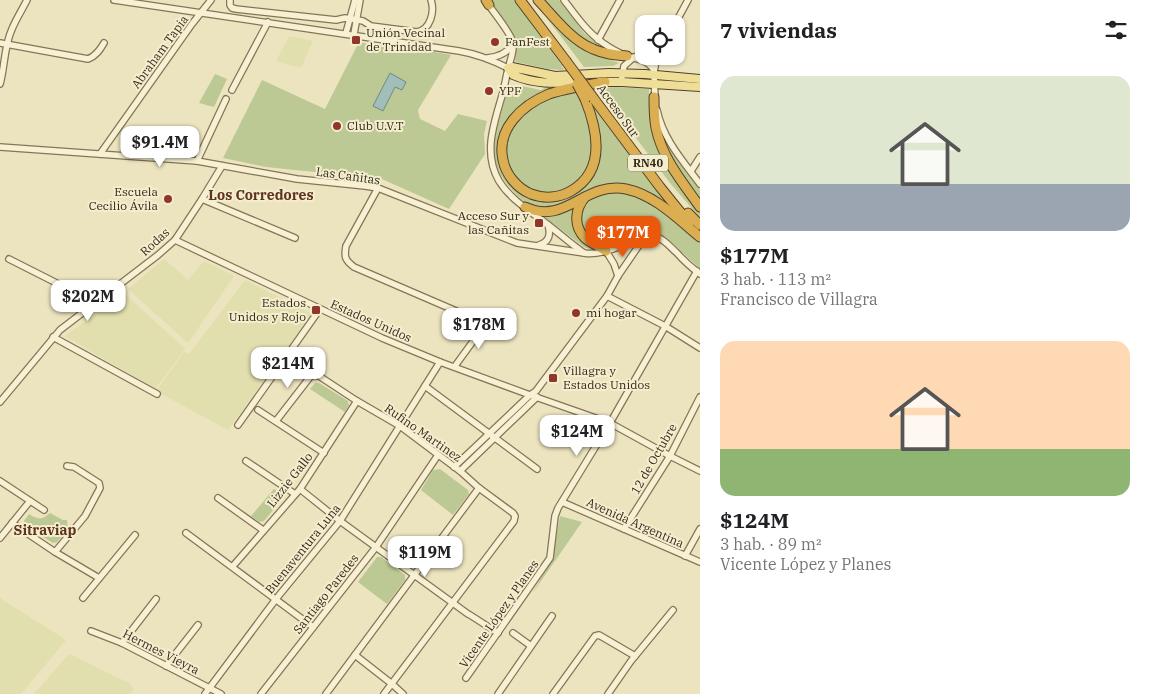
<!DOCTYPE html>
<html lang="es">
<head>
<meta charset="utf-8">
<style>
  :root { --surface:#fff; --page:#f2f2f2; --text:#202124; --muted:#757577; --accent:#ea580c }
  body { margin:0; font-family:"IBM Plex Serif",serif; background:var(--page); color:var(--text); height:100vh; display:flex; flex-direction:column; font-size:19px; white-space:nowrap }
  * { box-sizing:border-box; margin:0 }
  p { font-size:16px; color:var(--muted) }
  .icon { flex:none; width:28px; height:28px; fill:none; stroke:currentColor; stroke-width:2; stroke-linecap:round; stroke-linejoin:round }
  .map { position:relative; flex:1; overflow:hidden }
  .drawer { display:flex; flex-direction:column; background:var(--surface); width:450px }
  .drawer>* { flex:none }
  .fabs { position:absolute; left:635px; top:15px; display:grid; gap:10px }
  .fabs a { display:grid; place-items:center; width:50px; height:50px; border-radius:10px; background:var(--surface); box-shadow:0 1px 4px #0004; font-size:25px }
  .price { position:absolute; translate:-50% -42px; padding:0 11px; border-radius:10px; background:#fff; color:#222; font-size:16px; line-height:32px; filter:drop-shadow(0 1px 2px #0008) }
  .price::after { content:''; position:absolute; left:50%; top:30px; width:15px; height:11px; margin-left:-8px; background:inherit; clip-path:polygon(0 0,100% 0,50% 100%) }
  .price.current { background:var(--accent); color:#fff }
  ul { padding:0; list-style:none }
  li { display:grid; align-content:center; gap:10px; height:265px; padding:0 20px }
  li span { display:grid; place-items:center; height:155px; border-radius:15px; color:#555 }
  li>.icon { margin-inline-start:auto }
  span .icon { width:90px; height:90px; fill:#fffc; stroke-width:1 }
  li b { font-size:21px }
  h2 { display:flex; justify-content:space-between; align-items:center; height:60px; padding:0 20px; font-size:21px }
  main { display:flex; flex:1; min-height:0 }
  .map>svg:first-child { display:block }
</style>
</head>
<body>
<main>
<div class="map">
<svg width="700" height="694" viewBox="0 0 700 694">
  <rect width="100%" height="100%" fill="#ece4bf"/>
  <g fill="#e1dfad">
    <polygon points="289,36 313,41 301,68 276,61"/>
    <polygon points="164,259 188,280 204,261 234,276 188,343 128,289"/>
    <polygon points="245,280 312,314 228,430 156,391 184,352 189,354"/>
    <polygon points="124,293 185,349 155,389 65,336"/>
    <polygon points="0,598 66,640 21,694 0,694"/>
    <polygon points="69,654 131,684 133,690 130,694 34,694"/>
  </g>
  <g fill="#bdc994">
    <polygon points="489,0 514,0 559,61 564,70 548,69 516,62 515,60 516,47"/>
    <polygon points="533,0 536,0 602,57 619,63 613,66 584,67"/>
    <polygon points="542,0 559,0 585,34 606,50 597,49 574,34"/>
    <polygon points="359,42 383,47 419,49 451,55 418,110 420,119 445,131 458,114 487,121 484,134 485,154 449,209 382,179 266,167 223,158 262,80 325,109"/>
    <polygon points="215,74 227,79 214,107 199,103"/>
    <path d="M 517,85 L 541,90 L 546,87 L 559,88 L 529,103 L 500,148 L 521,191 L 565,197 L 596,163 L 588,100 L 666,203 L 665,205 L 621,186 L 561,207 L 530,207 C 507,188 488,167 495,135 C 496,128 499,122 500,116 C 503,106 505,95 511,87 Z"/>
    <polygon points="616,87 649,89 649,105 656,133 700,211 700,218 670,183 605,97 600,88"/>
    <polygon points="576,90 582,100 591,129 592,155 585,175 573,187 556,194 536,193 522,186 509,170 504,144 513,123 538,102"/>
    <polygon points="658,126 664,140 673,153 700,190 700,202 673,163"/>
    <polygon points="624,191 648,200 683,227 700,243 700,269 667,238 660,234 648,234 620,244 607,245 596,241 587,235 579,221 584,202 594,194"/>
    <polygon points="577,203 574,221 599,249 595,251 584,247 543,216 543,215"/>
    <polygon points="315,383 319,383 348,401 349,405 345,412 310,389"/>
    <polygon points="440,469 468,490 469,494 453,515 421,490 433,470"/>
    <polygon points="274,489 282,494 283,498 264,521 259,522 251,516"/>
    <path d="M 50,513 L 63,520 L 67,520 L 68,529 L 57,542 L 53,543 L 25,526 L 24,521 L 29,514 C 39,520 42,520 50,513 Z"/>
    <polygon points="560,516 582,522 532,594 552,559"/>
    <polygon points="377,557 381,557 405,575 405,580 387,604 358,582"/>
  </g>
  <polygon fill="#a2beb9" stroke="#6a8b87" points="390,73 406,82 402,90 395,87 383,111 373,106"/>
  <g fill="none" stroke-linecap="round" stroke-linejoin="round">
    <defs>
      <g id="minor">
        <path d="M 114,0 L 459,51 C 477,54 492,60 508,68"/>
        <path d="M 230,0 L 230,5 L 232,8 L 236,9 L 336,20 L 345,18 L 352,19 L 363,21 L 371,26 L 417,32 C 430,30 435,12 431,0"/>
        <path d="M 564,0 C 576,16 587,32 603,43 C 610,48 619,53 627,56 C 638,60 647,59 654,70"/>
        <path d="M 488,4 C 494,13 511,33 513,43 C 514,52 510,61 508,69 C 506,77 505,84 503,92 C 495,121 482,152 499,181 C 510,199 531,212 547,224 C 560,234 571,244 584,253 C 608,258 643,231 659,238 C 666,241 671,248 677,253 C 684,261 692,268 700,274"/>
        <polyline points="675,24 688,0"/>
        <polyline points="346,33 355,0"/>
        <polyline points="354,34 360,0"/>
        <polyline points="598,40 620,0"/>
        <path d="M 0,43 L 88,59 C 96,56 100,50 104,43"/>
        <path d="M 487,58 C 498,57 507,54 513,44"/>
        <polyline points="622,77 624,66 634,57"/>
        <path d="M 0,84 C 5,66 4,46 12,29 C 16,19 22,10 27,0"/>
        <polyline points="232,90 268,22"/>
        <polyline points="655,99 654,72 657,56"/>
        <path d="M 657,110 C 663,139 683,161 700,184"/>
        <polyline points="0,147 197,161 297,179 365,186 378,188 517,243 584,253"/>
        <polyline points="100,154 192,24 211,0"/>
        <polyline points="197,161 226,99"/>
        <polyline points="691,171 700,157"/>
        <path d="M 378,188 L 346,246 C 344,257 345,260 354,267 L 484,323 L 479,333 L 455,366"/>
        <polyline points="202,199 295,238"/>
        <polyline points="175,240 382,338 440,362 530,395 610,423 670,456 700,471"/>
        <path d="M 539,245 C 549,242 551,235 548,225"/>
        <polyline points="606,251 614,264 618,276"/>
        <polyline points="9,259 96,303"/>
        <polyline points="607,296 665,326 700,348"/>
        <polyline points="53,337 157,394"/>
        <polyline points="425,386 537,469"/>
        <polyline points="0,402 60,330 158,255 175,240 202,199 222,166"/>
        <polyline points="258,410 324,453"/>
        <polyline points="276,421 310,377 314,375 319,376 357,401 400,426 460,471 479,488 513,513 515,516 514,521 384,694"/>
        <polyline points="238,425 320,309"/>
        <polyline points="246,461 295,494"/>
        <polyline points="454,467 530,395 536,391 607,296 618,276 644,238"/>
        <polyline points="460,471 537,397"/>
        <polyline points="0,481 44,510"/>
        <polyline points="300,489 340,521 468,614"/>
        <polyline points="218,498 263,530"/>
        <polyline points="562,502 700,562"/>
        <polyline points="12,523 55,552 99,578"/>
        <polyline points="624,529 670,456 700,397"/>
        <polyline points="186,533 313,627"/>
        <polyline points="0,538 30,501"/>
        <polyline points="55,552 85,516 100,488 99,483 74,467 67,466"/>
        <polyline points="685,556 700,529"/>
        <polyline points="233,566 300,489 357,401"/>
        <polyline points="83,598 135,535"/>
        <polyline points="470,615 498,633"/>
        <polyline points="91,631 122,643 221,694"/>
        <polyline points="513,633 531,646"/>
        <polyline points="122,643 156,599"/>
        <polyline points="355,655 392,684 403,694"/>
        <polyline points="166,666 198,625"/>
        <polyline points="466,678 550,558 555,516 558,508 610,423 697,271"/>
        <polyline points="205,694 276,599 340,521 440,362"/>
        <polyline points="261,694 376,547 438,455"/>
        <polyline points="326,694 479,488"/>
        <polyline points="498,694 552,616"/>
        <polyline points="553,694 595,636 599,635 635,656"/>
        <polyline points="608,694 631,661 673,610"/>
      </g>
      <g id="major">
        <path d="M 583,82 C 558,83 536,85 513,75 L 508,68 L 512,67 L 555,76 L 609,73 L 645,74 L 700,79"/>
        <polyline points="600,82 622,82 700,87"/>
      </g>
      <g id="highway">
        <polyline points="486,0 489,5"/>
        <polyline points="520,0 566,61"/>
        <path d="M 538,0 C 554,17 571,40 593,49 C 604,54 615,55 627,56"/>
        <path d="M 654,97 C 654,107 654,118 656,128 C 662,158 683,183 700,207"/>
        <path d="M 585,99 C 598,131 606,171 571,191 C 559,198 544,199 531,194 C 517,188 506,175 503,160 C 496,129 522,105 549,94 C 567,88 586,85 605,82"/>
        <polyline points="594,99 660,187 689,223"/>
        <path d="M 585,197 C 575,209 573,226 585,238 C 591,243 599,246 606,251"/>
        <path d="M 525,207 C 566,226 584,181 626,189 C 655,195 678,219 700,237"/>
        <polyline points="688,213 700,225"/>
      </g>
    </defs>
    <use href="#minor" stroke="#847558" stroke-width="8"/>
    <use href="#major" stroke="#51422d" stroke-width="10"/>
    <use href="#highway" stroke="#51422d" stroke-width="11"/>
    <use href="#minor" stroke="#f7f0d2" stroke-width="5.5"/>
    <use href="#major" stroke="#efde97" stroke-width="8"/>
    <use href="#highway" stroke="#daae51" stroke-width="9"/>
    <defs>
      <g id="highway-bridge">
        <polyline points="566,61 594,99"/>
        <polyline points="577,84 585,99"/>
      </g>
    </defs>
    <use href="#highway-bridge" stroke="#51422d" stroke-width="11" stroke-linecap="butt"/>
    <use href="#highway-bridge" stroke="#daae51" stroke-width="9"/>
  </g>
  <g fill="#91362b" stroke="#f4edce" stroke-width="2">
    <rect x="351" y="35" width="10" height="10" rx="2.5"/>
    <circle cx="495" cy="42" r="5"/>
    <circle cx="489" cy="91" r="5"/>
    <circle cx="337" cy="126" r="5"/>
    <circle cx="168" cy="199" r="5"/>
    <rect x="534" y="218" width="10" height="10" rx="2.5"/>
    <rect x="311" y="305" width="10" height="10" rx="2.5"/>
    <circle cx="576" cy="313" r="5"/>
    <rect x="548" y="373" width="10" height="10" rx="2.5"/>
  </g>
  <g text-anchor="middle" stroke-width="4" stroke-linejoin="round" paint-order="stroke">
    <rect fill="#f4edce" stroke="#6e6451" stroke-width="1" x="628" y="154.5" width="40" height="17" rx="4"/>
    <g font-size="11" font-weight="bold" fill="#342a1c">
      <text x="648" y="167">RN40</text>
    </g>
    <g font-size="12" fill="#342a1c" stroke="#f4edce" text-anchor="start">
      <text x="366" y="37">Unión Vecinal<tspan x="366" dy="14">de Trinidad</tspan></text>
      <text x="505" y="46">FanFest</text>
      <text x="499" y="95">YPF</text>
      <text x="347" y="130">Club U.V.T</text>
      <text x="158" y="196" text-anchor="end">Escuela<tspan x="158" dy="14">Cecilio Ávila</tspan></text>
      <text x="529" y="220" text-anchor="end">Acceso Sur y<tspan x="529" dy="14">las Cañitas</tspan></text>
      <text x="306" y="307" text-anchor="end">Estados<tspan x="306" dy="14">Unidos y Rojo</tspan></text>
      <text x="586" y="317">mi hogar</text>
      <text x="563" y="375">Villagra y<tspan x="563" dy="14">Estados Unidos</tspan></text>
    </g>
    <g font-size="12" fill="#342a1c" stroke="#f4edce">
      <text transform="translate(160 52) rotate(-54)" y="4">Abraham Tapia</text>
      <text transform="translate(618 111) rotate(54)" y="4">Acceso Sur</text>
      <text transform="translate(348 176) rotate(8)" y="4">Las Cañitas</text>
      <text transform="translate(155 242) rotate(-43)" y="4">Rodas</text>
      <text transform="translate(371 321) rotate(24)" y="4">Estados Unidos</text>
      <text transform="translate(423 433) rotate(35)" y="4">Rufino Martinez</text>
      <text transform="translate(654 459) rotate(-60)" y="4">12 de Octubre</text>
      <text transform="translate(290 480) rotate(-52)" y="4">Lizzie Gallo</text>
      <text transform="translate(635 523) rotate(24)" y="4">Avenida Argentina</text>
      <text transform="translate(303 549) rotate(-51)" y="4">Buenaventura Luna</text>
      <text transform="translate(326 594) rotate(-52)" y="4">Santiago Paredes</text>
      <text transform="translate(499 614) rotate(-55)" y="4">Vicente López y Planes</text>
      <text transform="translate(161 652) rotate(27)" y="4">Hermes Vieyra</text>
    </g>
    <g font-size="14" font-weight="bold" fill="#5f331d" stroke="#f4edce">
      <text x="261" y="200">Los Corredores</text>
      <text x="45" y="535">Sitraviap</text>
    </g>
  </g>
</svg>
<div class="fabs">
<a><svg class="icon" aria-label="locate" viewBox="0 0 24 24"><circle cx="12" cy="12" r="6"/><path d="M12 2v4M12 18v4M2 12h4M18 12h4"/></svg></a>
</div>
<b class="price" style="left:160px;top:168px">$91.4M</b>
<b class="price current" style="left:623px;top:258px">$177M</b>
<b class="price" style="left:88px;top:322px">$202M</b>
<b class="price" style="left:479px;top:350px">$178M</b>
<b class="price" style="left:288px;top:389px">$214M</b>
<b class="price" style="left:577px;top:457px">$124M</b>
<b class="price" style="left:425px;top:578px">$119M</b>
</div>
<section class="drawer">
<h2>7 viviendas<svg class="icon" aria-label="filters" viewBox="0 0 24 24"><path d="M4 7h16M4 17h16"/><circle cx="9" cy="7" r="2"/><circle cx="15" cy="17" r="2"/></svg></h2>
<ul>
<li><span style="background:linear-gradient(#dfe7d0 70%,#9aa5b1 0)"><svg class="icon" aria-label="home" viewBox="0 0 24 24"><path d="M3 11l9-7 9 7M6 9v11h12V9"/></svg></span><div><b>$177M</b><p>3 hab. · 113 m²</p><p>Francisco de Villagra</p></div></li>
<li><span style="background:linear-gradient(#ffd9b3 70%,#8fb573 0)"><svg class="icon" aria-label="home" viewBox="0 0 24 24"><path d="M3 11l9-7 9 7M6 9v11h12V9"/></svg></span><div><b>$124M</b><p>3 hab. · 89 m²</p><p>Vicente López y Planes</p></div></li>
</ul>
</section>
</main>
</body>
</html>
